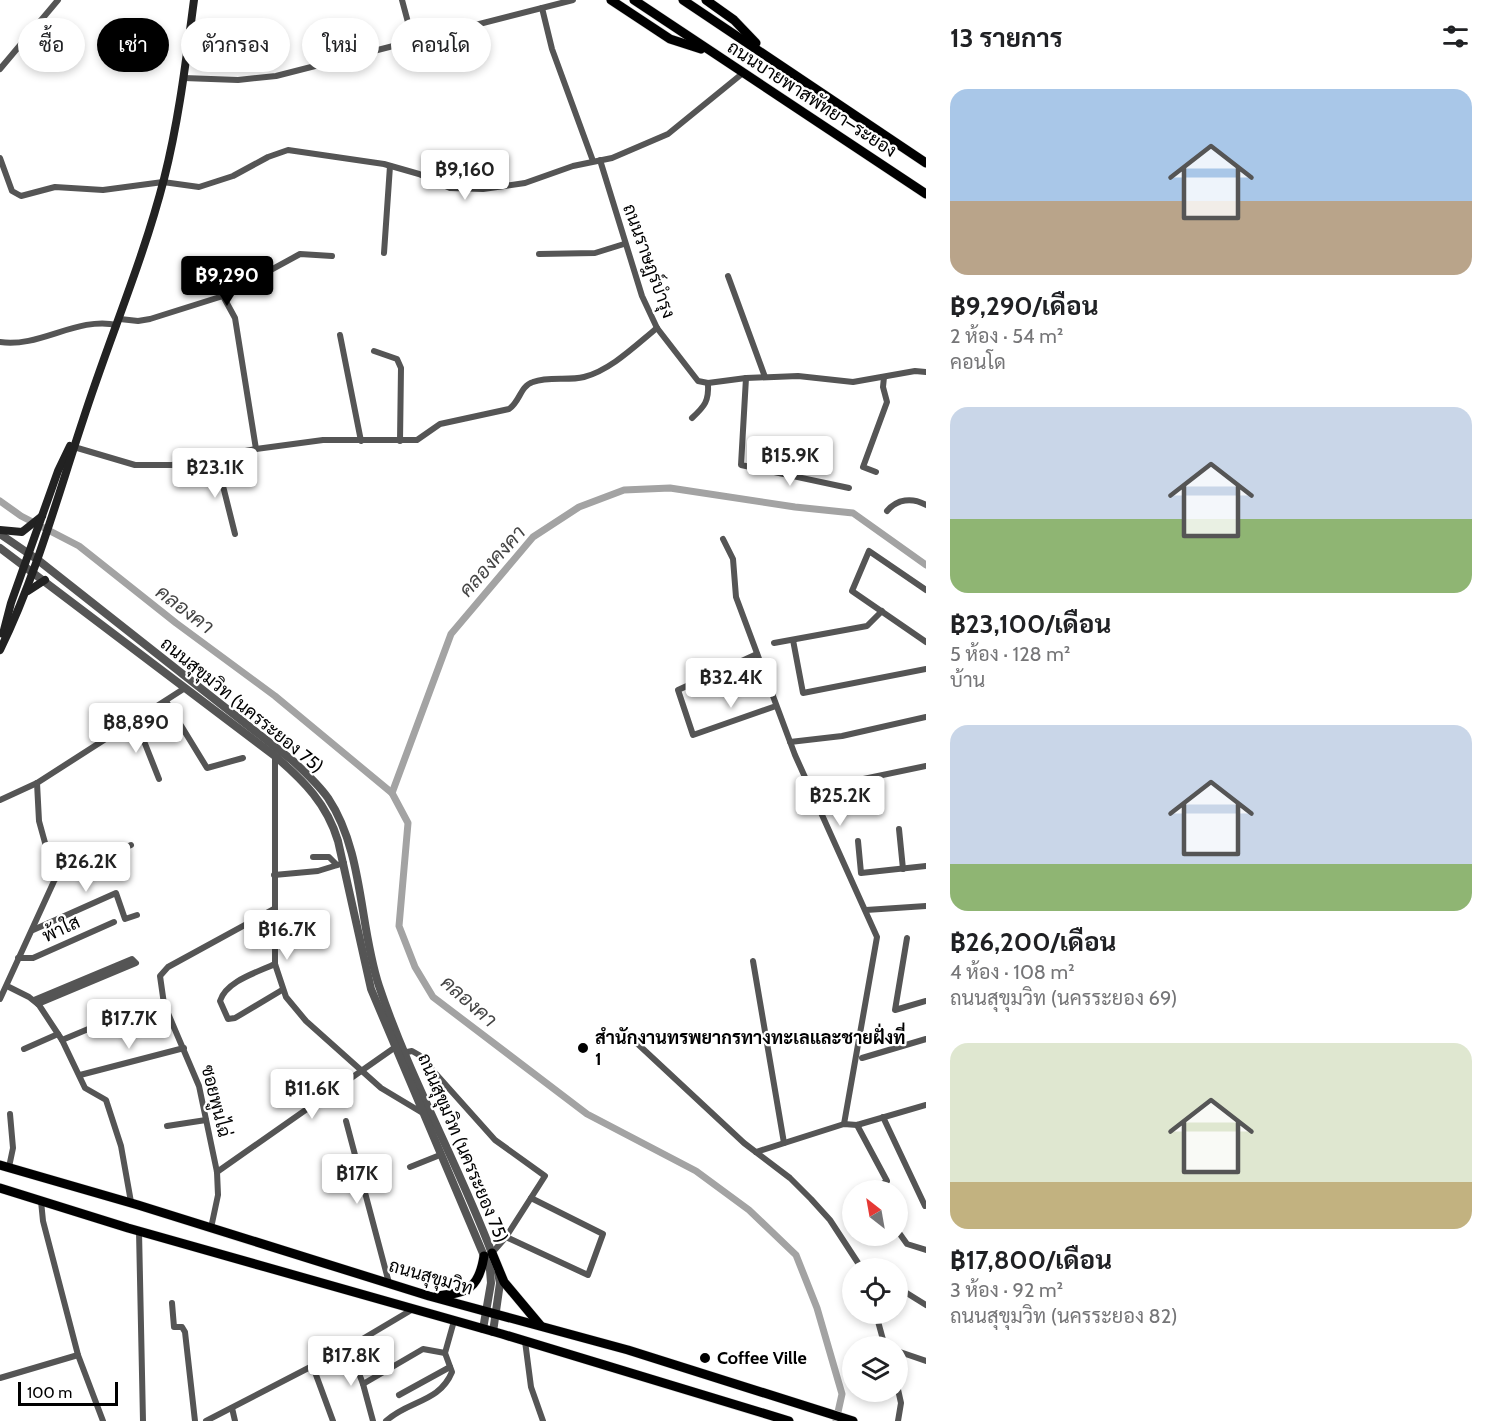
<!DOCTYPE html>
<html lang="th">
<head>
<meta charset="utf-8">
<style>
  :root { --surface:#fff; --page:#f2f2f2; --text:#202124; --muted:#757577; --accent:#000 }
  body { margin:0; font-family:Cabin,Sarabun,sans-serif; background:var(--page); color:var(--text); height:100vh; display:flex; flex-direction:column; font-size:22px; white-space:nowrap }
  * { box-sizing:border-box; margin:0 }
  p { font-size:20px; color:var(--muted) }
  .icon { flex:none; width:33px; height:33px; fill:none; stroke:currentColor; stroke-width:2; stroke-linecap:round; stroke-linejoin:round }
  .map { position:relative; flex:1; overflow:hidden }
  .details { display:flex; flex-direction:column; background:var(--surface); width:570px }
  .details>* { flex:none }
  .banner { position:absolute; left:18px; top:18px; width:570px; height:54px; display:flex; gap:12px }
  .needle { width:39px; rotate:329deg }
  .buttons { position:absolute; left:842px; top:1180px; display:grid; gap:12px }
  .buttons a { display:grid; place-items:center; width:66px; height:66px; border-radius:50%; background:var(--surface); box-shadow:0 3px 9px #0003; font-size:30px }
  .scale { position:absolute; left:18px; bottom:15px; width:100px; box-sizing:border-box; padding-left:6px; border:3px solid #000; border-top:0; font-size:16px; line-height:21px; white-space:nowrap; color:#000; -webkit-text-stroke:4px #fff; paint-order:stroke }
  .price { position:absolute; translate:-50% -51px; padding:0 14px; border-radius:6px; background:#fff; color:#222; font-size:20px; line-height:39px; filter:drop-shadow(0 2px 3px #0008) }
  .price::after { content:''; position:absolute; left:50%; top:36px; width:18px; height:14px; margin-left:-9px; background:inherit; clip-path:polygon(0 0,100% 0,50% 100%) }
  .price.active { background:var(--accent); color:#fff }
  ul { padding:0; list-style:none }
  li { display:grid; align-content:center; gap:12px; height:318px; padding:0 24px }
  li span { display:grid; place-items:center; height:186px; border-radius:18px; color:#555 }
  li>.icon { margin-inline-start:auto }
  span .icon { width:108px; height:108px; fill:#fffc; stroke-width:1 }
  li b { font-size:26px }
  h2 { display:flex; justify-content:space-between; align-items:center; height:72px; padding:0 24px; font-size:26px }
  .pill { padding:0 21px; border-radius:27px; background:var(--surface); box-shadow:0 3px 9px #0003; font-size:21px; line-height:54px }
  .pill.active { background:var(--accent); color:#fff }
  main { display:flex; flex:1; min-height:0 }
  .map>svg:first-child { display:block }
</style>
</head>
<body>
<main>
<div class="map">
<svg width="926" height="1421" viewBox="0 0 926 1421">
  <rect width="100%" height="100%" fill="#fff"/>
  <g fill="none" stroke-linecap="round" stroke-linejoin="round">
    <g stroke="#a3a3a3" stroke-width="7">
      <polyline points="0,501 21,516 79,546 176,623 275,696 392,793 408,823 399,926 415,967 433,997 587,1114 696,1171 749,1210 796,1255 817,1308 842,1394 836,1421"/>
      <polyline points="392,793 451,634 533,537 579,507 624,490 670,488 795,507 853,513 926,565"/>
    </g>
    <defs>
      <g id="primary">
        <polyline points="0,1165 138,1205 429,1296 628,1350 853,1421"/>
        <polyline points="0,1188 128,1228 502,1334 789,1421"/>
        <polyline points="492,1253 504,1282 540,1325"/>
        <path d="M 437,1296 C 468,1293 479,1288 484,1256"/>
      </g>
      <g id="trunk">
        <polyline points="611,0 670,39 701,49"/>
        <polyline points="634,0 926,194"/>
        <polyline points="683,0 926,163"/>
        <polyline points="706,0 734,20 756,43"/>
      </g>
    </defs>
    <use href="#primary" stroke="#dbdbdb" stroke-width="10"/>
    <use href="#trunk" stroke="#dbdbdb" stroke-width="10"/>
    <g stroke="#555" stroke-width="6">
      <polyline points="402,0 413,41"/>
      <polyline points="542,8 552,49 593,161"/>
      <polyline points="0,69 58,0"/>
      <polyline points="184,78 238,80 276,76 573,0"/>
      <polyline points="0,158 12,191 21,196 55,187 103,190 163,182 199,187 233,176 268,157 288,150 384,164 419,174 450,188 483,189 525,183 573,166 612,158 668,134 743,73"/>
      <polyline points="600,160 642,296 657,328 698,381 708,383 746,378 798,376 853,382 915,371 926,372"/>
      <polyline points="384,253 390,166"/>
      <polyline points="539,254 595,253 624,244"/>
      <polyline points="728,276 765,377"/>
      <polyline points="223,296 235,318 256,449"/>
      <polyline points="120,319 138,321 150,319 223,296 300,254 332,256"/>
      <polyline points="340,335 361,441"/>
      <path d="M 0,342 C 40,348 77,316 117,325"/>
      <polyline points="374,351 397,359 401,368 400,441"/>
      <polyline points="746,378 741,465 849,488"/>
      <path d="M 692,418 C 705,406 709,401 708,383"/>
      <path d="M 74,447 L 135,465 L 172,465 L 256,449 L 323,440 L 417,440 L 440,424 L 509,409 C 520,402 520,386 533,382 C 549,376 568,381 584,377 C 611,370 636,345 657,328"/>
      <polyline points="208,459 223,486 235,534"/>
      <polyline points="876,472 863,467 887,402 883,387 884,377"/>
      <path d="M 887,511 C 897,499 912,497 926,505"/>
      <polyline points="723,539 733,559 736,597 795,755 877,937 844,1124"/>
      <polyline points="926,590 869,551 852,591 926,642"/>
      <polyline points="793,640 803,693 926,669"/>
      <polyline points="774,643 867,626 882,611"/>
      <polyline points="757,654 678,690 693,735 776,706"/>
      <polyline points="166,701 207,768 243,758"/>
      <polyline points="136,721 159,779"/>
      <polyline points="790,742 842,736 926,717"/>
      <polyline points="275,756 275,964 286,997 306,1021 381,1088 421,1112"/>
      <polyline points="825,787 926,766"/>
      <polyline points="0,800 37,783 185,688"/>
      <polyline points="899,829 903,869"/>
      <polyline points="858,841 861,873 926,866"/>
      <polyline points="313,857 329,857 337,865"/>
      <polyline points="274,875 318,871 344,863"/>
      <polyline points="55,879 131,845"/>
      <polyline points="866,910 926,906"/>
      <polyline points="33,930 116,893 125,919 137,915"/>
      <polyline points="907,938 895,1010 926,1001"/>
      <polyline points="18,958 33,958 114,922"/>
      <polyline points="753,961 784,1143"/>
      <path d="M 275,964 C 258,972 226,981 220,1001 L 228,1019 L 235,1018 L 282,990"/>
      <polyline points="7,986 29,997 39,1005 62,1040 85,1088 106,1100 121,1146 131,1202"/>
      <polyline points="0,999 55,879 39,821 37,783"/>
      <polyline points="34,1000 132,959 136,963 38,1004"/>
      <polyline points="627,1034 744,1143 790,1178 811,1199 830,1220 862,1269"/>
      <polyline points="62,1040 105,1022 164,1004"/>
      <polyline points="24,1049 58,1034"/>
      <polyline points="402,1053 412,1051 419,1055 495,1140 545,1176 506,1237 492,1253"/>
      <polyline points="862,1058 926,1039"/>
      <polyline points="80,1075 184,1048"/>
      <polyline points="883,1117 925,1206"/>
      <polyline points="346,1121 389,1283"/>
      <polyline points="857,1125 887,1181 871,1191"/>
      <polyline points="167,1126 206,1120"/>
      <polyline points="756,1152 844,1124 857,1125 926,1105"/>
      <polyline points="9,1167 13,1148 10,1114"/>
      <polyline points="410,1167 440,1155"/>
      <polyline points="217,1172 394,1048"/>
      <polyline points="41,1201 43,1221 78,1355 103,1421"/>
      <polyline points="211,1228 218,1195 217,1172 199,1086 164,1004 160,976 168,967 274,909"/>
      <polyline points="897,1230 907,1244 926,1250"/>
      <polyline points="139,1231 143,1421"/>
      <polyline points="506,1237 588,1275 603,1234 531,1198"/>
      <polyline points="897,1287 926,1305"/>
      <polyline points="172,1303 174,1327 182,1327 185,1332 195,1421"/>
      <polyline points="876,1314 885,1347"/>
      <polyline points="525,1341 531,1387 543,1421"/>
      <polyline points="349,1347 363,1384 373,1421"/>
      <polyline points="897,1351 926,1361"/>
      <polyline points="312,1364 333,1421"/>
      <polyline points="0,1378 78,1355"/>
      <polyline points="363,1384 423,1349 445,1353"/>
      <polyline points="897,1385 901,1403 898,1421"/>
      <polyline points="399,1395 450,1367"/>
      <polyline points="232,1408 235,1421"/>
      <polyline points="206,1421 349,1347 413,1309"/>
      <path d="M 386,1421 C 409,1400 439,1403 452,1372 L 445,1353 L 454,1321"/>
    </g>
    <g stroke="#555" stroke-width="8">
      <path d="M 0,534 L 38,560 L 293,761 C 306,773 318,784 328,798 C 364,852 359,926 379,986 C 410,1079 459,1165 493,1256"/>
      <path d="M 0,548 L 275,756 C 304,781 327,804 338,841 L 371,989 L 490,1270 L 491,1283 L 483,1329"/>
      <polyline points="493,1332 500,1283 498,1273"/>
    </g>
    <g stroke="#222" stroke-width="8">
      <polyline points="0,530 22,532 42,516"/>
      <polyline points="28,591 45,580"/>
      <polyline points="3,634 11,603 58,471 70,446"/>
      <path d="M 0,650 C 36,576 57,498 83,420 C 109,339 143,261 164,179 C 179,120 186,60 194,0"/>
    </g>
    <use href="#primary" stroke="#000" stroke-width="9"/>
    <use href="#trunk" stroke="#000" stroke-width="9"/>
  </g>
  <g fill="#000" stroke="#fff" stroke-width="2">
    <circle cx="583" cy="1048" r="6"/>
    <circle cx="705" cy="1358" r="6"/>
  </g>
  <g text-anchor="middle" stroke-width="4.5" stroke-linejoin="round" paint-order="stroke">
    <g font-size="18" fill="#000" stroke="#fff">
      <text transform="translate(812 99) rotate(33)" y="6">ถนนบายพาสพัทยา–ระยอง</text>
      <text transform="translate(649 261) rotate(70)" y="6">ถนนราษฎร์บำรุง</text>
      <text transform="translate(242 705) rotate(39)" y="6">ถนนสุขุมวิท (นครระยอง 75)</text>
      <text transform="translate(61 929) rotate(-24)" y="6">พ้าใส</text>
      <text transform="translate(216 1101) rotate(76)" y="6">ซอยพูนไฉ่</text>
      <text transform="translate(463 1148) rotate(67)" y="6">ถนนสุขุมวิท (นครระยอง 75)</text>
      <text transform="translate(431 1277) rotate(16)" y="6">ถนนสุขุมวิท</text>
    </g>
    <g font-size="18" font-weight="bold" fill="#000" stroke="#fff" text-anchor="start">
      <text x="595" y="1044">สำนักงานทรพยากรทางทะเลและชายฝั่งที่<tspan x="595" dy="21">1</tspan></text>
      <text x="717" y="1364">Coffee Ville</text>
    </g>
    <g font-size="20" font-style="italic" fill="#444" stroke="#fff">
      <text transform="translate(492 561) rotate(-48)" y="7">คลองคงคา</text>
      <text transform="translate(185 609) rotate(37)" y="7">คลองคา</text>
      <text transform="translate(469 1001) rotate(41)" y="7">คลองคา</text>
    </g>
  </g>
</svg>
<div class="buttons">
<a><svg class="needle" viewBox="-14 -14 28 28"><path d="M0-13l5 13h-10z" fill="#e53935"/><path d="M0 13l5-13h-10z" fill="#757577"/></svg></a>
<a><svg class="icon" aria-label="locate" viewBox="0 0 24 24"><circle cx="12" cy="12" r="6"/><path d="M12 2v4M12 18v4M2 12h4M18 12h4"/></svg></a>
<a><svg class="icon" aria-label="layers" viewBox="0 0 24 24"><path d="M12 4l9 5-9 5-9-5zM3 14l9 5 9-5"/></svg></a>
</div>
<div class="scale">100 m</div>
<b class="price" style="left:465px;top:201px">฿9,160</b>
<b class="price active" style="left:227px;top:307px">฿9,290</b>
<b class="price" style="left:790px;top:487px">฿15.9K</b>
<b class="price" style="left:215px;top:499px">฿23.1K</b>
<b class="price" style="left:731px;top:709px">฿32.4K</b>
<b class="price" style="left:136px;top:754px">฿8,890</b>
<b class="price" style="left:840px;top:827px">฿25.2K</b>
<b class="price" style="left:86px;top:893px">฿26.2K</b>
<b class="price" style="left:287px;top:961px">฿16.7K</b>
<b class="price" style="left:129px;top:1050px">฿17.7K</b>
<b class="price" style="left:312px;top:1120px">฿11.6K</b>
<b class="price" style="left:357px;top:1205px">฿17K</b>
<b class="price" style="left:351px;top:1387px">฿17.8K</b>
<div class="banner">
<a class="pill">ซื้อ</a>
<a class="pill active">เช่า</a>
<a class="pill">ตัวกรอง</a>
<a class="pill">ใหม่</a>
<a class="pill">คอนโด</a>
</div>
</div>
<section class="details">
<h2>13 รายการ<svg class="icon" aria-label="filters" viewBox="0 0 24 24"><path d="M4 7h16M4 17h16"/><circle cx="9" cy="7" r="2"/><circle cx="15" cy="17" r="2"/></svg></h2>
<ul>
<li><span style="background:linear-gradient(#a9c7e8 60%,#b9a48a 0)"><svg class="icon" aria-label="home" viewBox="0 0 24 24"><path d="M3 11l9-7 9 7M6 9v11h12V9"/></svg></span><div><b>฿9,290/เดือน</b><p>2 ห้อง · 54 m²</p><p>คอนโด</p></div></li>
<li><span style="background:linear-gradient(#c9d6e8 60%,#8fb573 0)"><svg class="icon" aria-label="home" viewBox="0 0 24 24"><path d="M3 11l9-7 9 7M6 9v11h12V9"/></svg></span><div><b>฿23,100/เดือน</b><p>5 ห้อง · 128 m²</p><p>บ้าน</p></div></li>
<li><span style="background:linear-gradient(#c9d6e8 75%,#8fb573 0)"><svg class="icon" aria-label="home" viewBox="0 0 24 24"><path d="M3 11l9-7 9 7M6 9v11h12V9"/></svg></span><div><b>฿26,200/เดือน</b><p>4 ห้อง · 108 m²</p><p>ถนนสุขุมวิท (นครระยอง 69)</p></div></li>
<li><span style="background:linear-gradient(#dfe7d0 75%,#c2b280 0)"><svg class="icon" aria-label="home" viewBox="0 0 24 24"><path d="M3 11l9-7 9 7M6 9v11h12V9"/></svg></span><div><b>฿17,800/เดือน</b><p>3 ห้อง · 92 m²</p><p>ถนนสุขุมวิท (นครระยอง 82)</p></div></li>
</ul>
</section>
</main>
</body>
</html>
